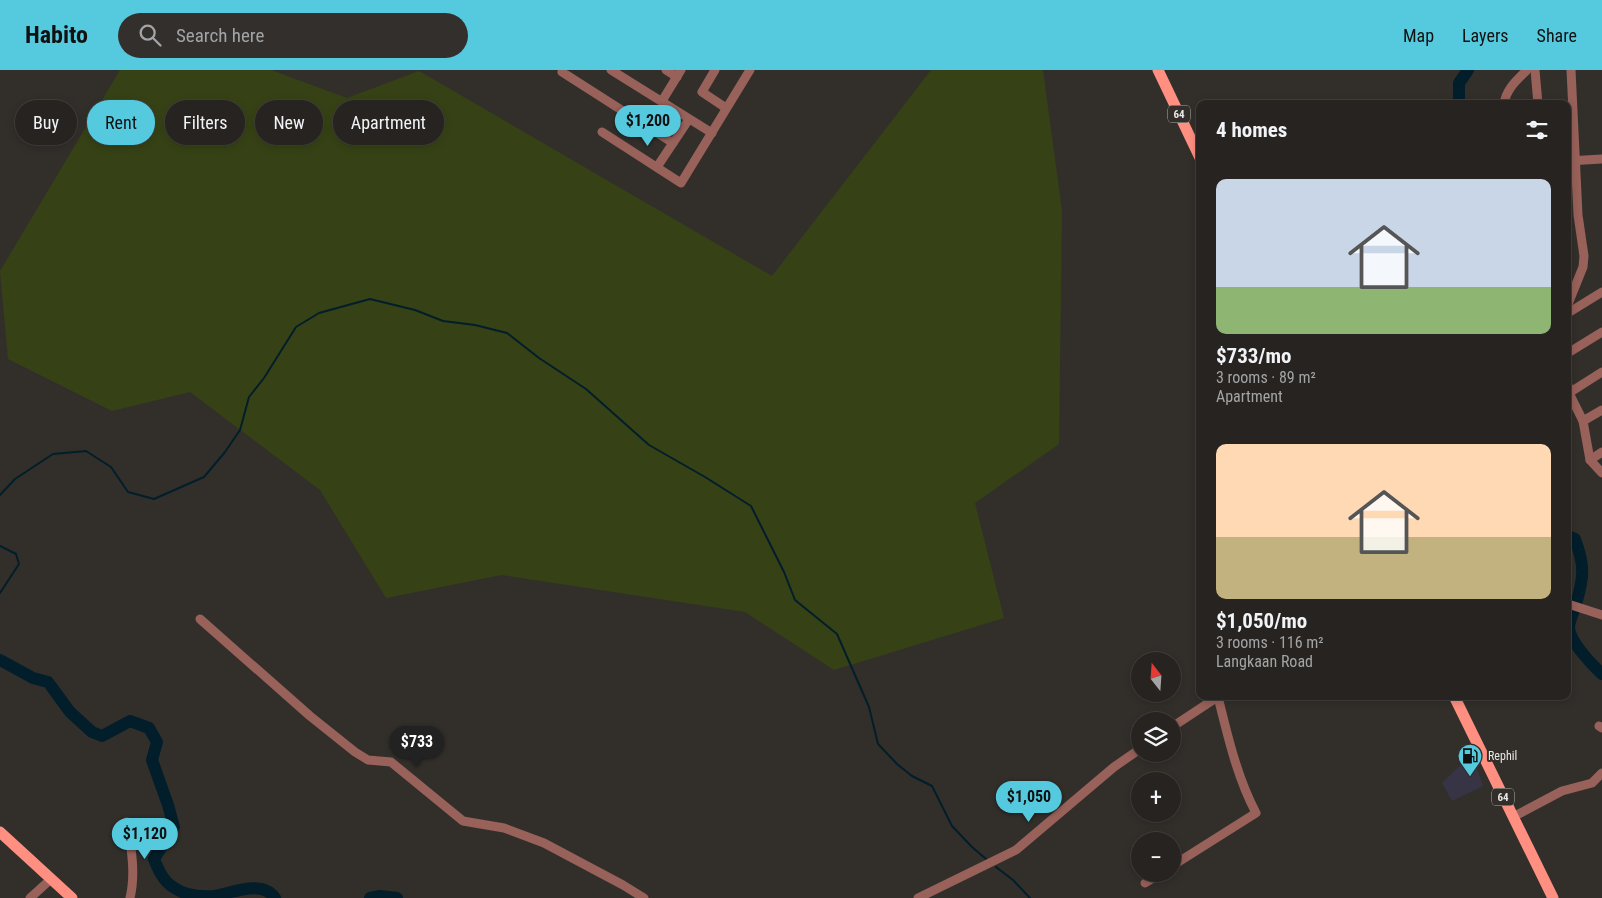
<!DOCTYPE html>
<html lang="en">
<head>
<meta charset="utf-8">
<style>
  :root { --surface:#262320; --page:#322f2d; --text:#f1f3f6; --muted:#a4a4a5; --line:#42403e; --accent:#55cadf }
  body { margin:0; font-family:"Roboto Condensed",sans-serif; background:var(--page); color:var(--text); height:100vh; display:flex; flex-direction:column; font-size:19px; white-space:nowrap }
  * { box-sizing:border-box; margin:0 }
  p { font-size:16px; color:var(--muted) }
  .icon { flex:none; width:28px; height:28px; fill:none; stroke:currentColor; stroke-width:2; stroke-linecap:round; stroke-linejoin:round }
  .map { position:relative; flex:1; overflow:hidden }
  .drawer { position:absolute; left:1196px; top:30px; width:375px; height:600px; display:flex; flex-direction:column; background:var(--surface); border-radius:10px; box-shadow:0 2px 8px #0003,0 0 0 1px var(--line) }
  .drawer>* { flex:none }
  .banner { position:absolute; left:15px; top:30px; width:475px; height:45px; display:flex; gap:10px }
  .needle { width:32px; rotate:343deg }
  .buttons { position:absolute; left:1131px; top:582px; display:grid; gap:10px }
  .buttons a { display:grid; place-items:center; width:50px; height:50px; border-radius:50%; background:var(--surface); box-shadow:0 2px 8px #0003,0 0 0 1px var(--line); font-size:25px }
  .price { position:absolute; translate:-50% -42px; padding:0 11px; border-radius:18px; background:var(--accent); color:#111; font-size:16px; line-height:32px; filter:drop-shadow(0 1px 2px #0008) }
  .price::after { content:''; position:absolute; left:50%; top:30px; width:15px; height:11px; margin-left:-8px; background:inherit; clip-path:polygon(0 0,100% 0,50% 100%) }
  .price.selected { background:#222; color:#fff }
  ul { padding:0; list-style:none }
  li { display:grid; align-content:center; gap:10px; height:265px; padding:0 20px }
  li span { display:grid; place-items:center; height:155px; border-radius:10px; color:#555 }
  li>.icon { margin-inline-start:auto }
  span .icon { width:90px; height:90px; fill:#fffc; stroke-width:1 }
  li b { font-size:21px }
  h2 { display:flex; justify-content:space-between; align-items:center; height:60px; padding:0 20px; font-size:21px }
  .chip { padding:0 18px; border-radius:22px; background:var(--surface); box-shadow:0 2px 8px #0003,0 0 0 1px var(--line); font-size:18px; line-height:45px }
  .chip.selected { background:var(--accent); color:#111 }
  header { display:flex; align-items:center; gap:30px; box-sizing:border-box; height:70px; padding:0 25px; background:var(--accent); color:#111 }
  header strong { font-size:24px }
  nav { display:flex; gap:28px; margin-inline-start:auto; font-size:18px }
  .search { width:350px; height:45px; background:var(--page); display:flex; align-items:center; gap:12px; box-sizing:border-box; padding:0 18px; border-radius:28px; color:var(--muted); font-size:19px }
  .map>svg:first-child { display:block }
</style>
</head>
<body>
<header>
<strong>Habito</strong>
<div class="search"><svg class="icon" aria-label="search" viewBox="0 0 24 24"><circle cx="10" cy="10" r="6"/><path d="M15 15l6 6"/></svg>Search here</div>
<nav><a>Map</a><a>Layers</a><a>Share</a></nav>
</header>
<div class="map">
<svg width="1602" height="828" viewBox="0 0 1602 828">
  <rect width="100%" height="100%" fill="#322f2b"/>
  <polygon fill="#373445" points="1472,684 1483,716 1452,731 1442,713"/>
  <polygon fill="#364215" points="120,0 271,0 347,28 419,1 772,206 931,0 1043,0 1062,141 1059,374 975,433 1004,548 834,600 745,542 501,505 386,528 320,420 190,322 112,341 8,289 0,201"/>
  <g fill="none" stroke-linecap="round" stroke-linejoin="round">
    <g stroke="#021e2a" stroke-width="2">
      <polyline points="0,425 15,409 53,384 86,381 111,397 128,422 154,429 204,407 225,382 240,360 249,327 264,308 296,257 319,243 370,229 415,240 443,251 475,255 507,263 539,288 586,319 649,375 705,407 751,436 784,502 795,530 837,564 869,637 878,674 897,694 912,706 932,716 952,756 972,777 986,789"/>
      <polyline points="0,476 16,484 19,494 0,523"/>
      <polyline points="996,797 1013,810 1030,828"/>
    </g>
    <g stroke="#021e2a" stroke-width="12">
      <polyline points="1459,34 1459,13 1468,0"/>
      <path d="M 1568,466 L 1575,469 C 1585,496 1584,507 1576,534 C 1574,541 1570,549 1569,556 C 1568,570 1592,595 1602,604"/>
      <path d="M 0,590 L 33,608 L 48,612 L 70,642 L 92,662 L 102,666 L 130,651 L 149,658 L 157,672 L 152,690 L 168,735 L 174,757 L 154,789 C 158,799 163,811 173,817 C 184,825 200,827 214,826 C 232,823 262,809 275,828"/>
      <polyline points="370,828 380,826 397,828"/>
    </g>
    <g stroke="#98615a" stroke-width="9">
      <polyline points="563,0 562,2 673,73"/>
      <polyline points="611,0 712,63"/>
      <polyline points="666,0 677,7"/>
      <polyline points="715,0 702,22 726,38"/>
      <polyline points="1535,0 1538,34"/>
      <polyline points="662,31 681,0"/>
      <path d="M 1504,34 C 1506,19 1517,10 1527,0"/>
      <polyline points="602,62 681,113 750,0"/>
      <polyline points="1568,91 1602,89"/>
      <polyline points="657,97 689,49"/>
      <polyline points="1568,234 1583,197 1584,186 1578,145 1571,0"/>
      <polyline points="1568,243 1602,222"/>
      <polyline points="1568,283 1602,262"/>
      <polyline points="1568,315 1569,323 1583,351 1590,390 1602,403"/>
      <polyline points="1569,323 1602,302"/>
      <polyline points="1583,351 1602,340"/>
      <polyline points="1590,390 1602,382"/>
      <polyline points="1568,534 1602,545"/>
      <polyline points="200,549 310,646 355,682 368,690 391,692 463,751 504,758 544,773 623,815 644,828"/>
      <polyline points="1599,656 1602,658"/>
      <polyline points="1172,657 1219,626"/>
      <polyline points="1513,747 1562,721 1592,713 1602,703"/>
      <path d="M 127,752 C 131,777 136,803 130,828"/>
      <path d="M 1172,796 L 1256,743 C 1237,707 1228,667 1218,627"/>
      <polyline points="1145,813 1160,804"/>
      <polyline points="30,828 51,809"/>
      <polyline points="918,828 1016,780 1114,697 1140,679"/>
    </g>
    <g stroke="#ff8f81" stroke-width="11">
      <polyline points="1158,0 1200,88"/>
      <polyline points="1454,626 1553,828"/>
      <polyline points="0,762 72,828"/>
    </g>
  </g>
  <defs>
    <symbol id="fuel-pin" viewBox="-11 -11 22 30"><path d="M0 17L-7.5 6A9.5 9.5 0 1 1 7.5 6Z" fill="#55cadf" stroke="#322f2b"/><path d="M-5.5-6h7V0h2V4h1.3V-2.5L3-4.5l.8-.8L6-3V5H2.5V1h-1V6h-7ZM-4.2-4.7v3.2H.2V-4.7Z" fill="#111"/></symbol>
  </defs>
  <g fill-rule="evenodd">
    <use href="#fuel-pin" x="1456" y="672" width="28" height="38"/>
  </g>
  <g text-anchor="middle" stroke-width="4" stroke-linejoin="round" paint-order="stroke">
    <g fill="#322f2b" stroke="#b2b0ad" stroke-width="1">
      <rect x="1168" y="35.5" width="22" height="17" rx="4"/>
      <rect x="1492" y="718.5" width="22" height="17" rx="4"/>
    </g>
    <g font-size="11" font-weight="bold" fill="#e9e7e5">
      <text x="1179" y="48">64</text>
      <text x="1503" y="731">64</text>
    </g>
    <g font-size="12" fill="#e9e7e5" stroke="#322f2b" text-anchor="start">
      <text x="1488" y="690">Rephil</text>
    </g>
  </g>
</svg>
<div class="buttons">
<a><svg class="needle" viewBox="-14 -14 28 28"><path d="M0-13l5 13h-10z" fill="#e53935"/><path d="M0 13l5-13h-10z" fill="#a4a4a5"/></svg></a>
<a><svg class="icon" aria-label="layers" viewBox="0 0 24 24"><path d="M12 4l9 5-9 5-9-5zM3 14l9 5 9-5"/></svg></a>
<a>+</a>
<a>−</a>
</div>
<b class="price" style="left:648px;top:77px">$1,200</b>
<b class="price selected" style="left:417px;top:698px">$733</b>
<b class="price" style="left:1029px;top:753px">$1,050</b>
<b class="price" style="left:145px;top:790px">$1,120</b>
<div class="banner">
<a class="chip">Buy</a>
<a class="chip selected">Rent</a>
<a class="chip">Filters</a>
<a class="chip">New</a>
<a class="chip">Apartment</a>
</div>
<section class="drawer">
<h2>4 homes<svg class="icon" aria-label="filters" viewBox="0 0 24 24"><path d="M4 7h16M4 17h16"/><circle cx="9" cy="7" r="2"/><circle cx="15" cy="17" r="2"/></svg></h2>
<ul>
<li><span style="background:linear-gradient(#c9d6e8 70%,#8fb573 0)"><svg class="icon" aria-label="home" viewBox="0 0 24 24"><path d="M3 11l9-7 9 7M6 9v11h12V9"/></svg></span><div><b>$733/mo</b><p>3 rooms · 89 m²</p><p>Apartment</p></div></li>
<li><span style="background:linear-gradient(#ffd9b3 60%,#c2b280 0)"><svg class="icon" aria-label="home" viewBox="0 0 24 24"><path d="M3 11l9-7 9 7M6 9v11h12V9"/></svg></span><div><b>$1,050/mo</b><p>3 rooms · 116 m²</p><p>Langkaan Road</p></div></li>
</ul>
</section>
</div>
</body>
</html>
